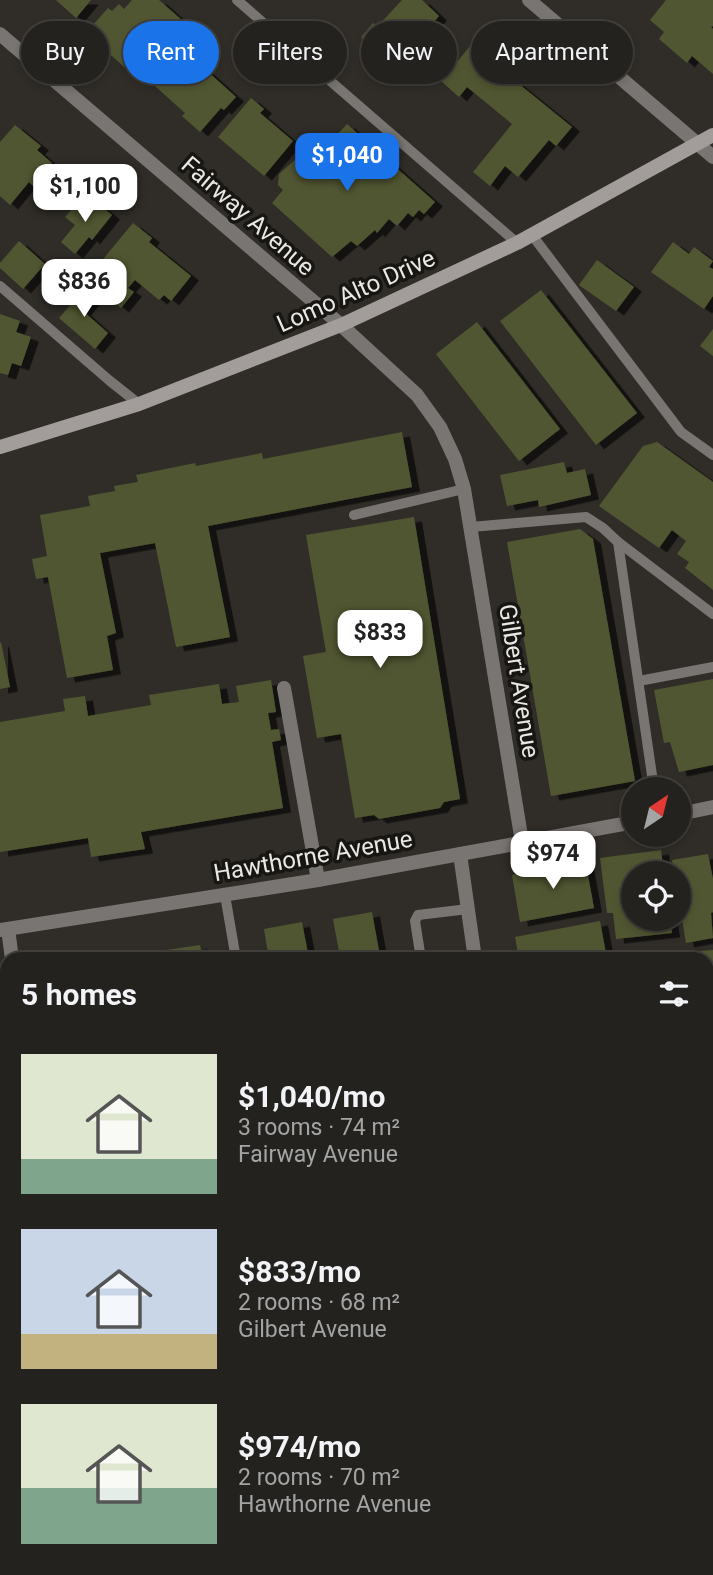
<!DOCTYPE html>
<html lang="en">
<head>
<meta charset="utf-8">
<style>
  :root { --surface:#24221e; --page:#2c2a27; --text:#f1f3f6; --muted:#a3a4a4; --line:#413f3c; --accent:#1a73e8 }
  body { margin:0; font-family:Roboto,sans-serif; background:var(--page); color:var(--text); height:100vh; display:flex; flex-direction:column; font-size:26px; white-space:nowrap }
  * { box-sizing:border-box; margin:0 }
  p { font-size:23px; color:var(--muted) }
  .icon { flex:none; width:38px; height:38px; fill:none; stroke:currentColor; stroke-width:2; stroke-linecap:round; stroke-linejoin:round }
  .map { position:relative; flex:1; overflow:hidden }
  .panel { position:absolute; left:0px; top:952px; width:714px; height:623px; display:flex; flex-direction:column; background:var(--surface); border-radius:21px 21px 0 0; box-shadow:0 4px 10px #0003,0 0 0 2px var(--line) }
  .panel>* { flex:none }
  .guide { position:absolute; left:21px; top:21px; width:672px; height:63px; display:flex; gap:14px }
  .needle { width:46px; rotate:35deg }
  .controls { position:absolute; left:621px; top:777px; display:grid; gap:14px }
  .controls a { display:grid; place-items:center; width:70px; height:70px; border-radius:50%; background:var(--surface); box-shadow:0 4px 10px #0003,0 0 0 2px var(--line); font-size:35px }
  .price { position:absolute; translate:-50% -60px; padding:0 16px; border-radius:14px; background:#fff; color:#222; font-size:23px; line-height:46px; filter:drop-shadow(0 2px 4px #0008) }
  .price::after { content:''; position:absolute; left:50%; top:42px; width:21px; height:16px; margin-left:-10px; background:inherit; clip-path:polygon(0 0,100% 0,50% 100%) }
  .price.current { background:var(--accent); color:#fff }
  ul { padding:0; list-style:none }
  li { display:flex; align-items:center; gap:21px; height:175px; padding:0 21px }
  li span { display:grid; place-items:center; flex:none; width:196px; height:140px; border-radius:0px; color:#555 }
  li>.icon { margin-inline-start:auto }
  span .icon { width:84px; height:84px; fill:#fffc; stroke-width:1 }
  li b { font-size:30px }
  h2 { display:flex; justify-content:space-between; align-items:center; height:84px; padding:0 21px; font-size:30px }
  .pill { padding:0 24px; border-radius:32px; background:var(--surface); box-shadow:0 4px 10px #0003,0 0 0 2px var(--line); font-size:24px; line-height:63px }
  .pill.current { background:var(--accent); color:#fff }
  .map>svg:first-child { display:block }
</style>
</head>
<body>
<div class="map">
<svg width="713" height="1575" viewBox="0 0 713 1575">
  <defs>
    <filter id="shadow"><feDropShadow dx="8" dy="4.5" stdDeviation="0" flood-color="#0009"/></filter>
  </defs>
  <rect width="100%" height="100%" fill="#302d28"/>
  <g fill="#515731" filter="url(#shadow)">
    <polygon points="56,0 91,0 76,18"/>
    <polygon points="132,0 159,0 183,21 162,45 167,49 139,80 86,33 108,8 112,11 119,4 124,9"/>
    <polygon points="402,0 422,0 439,16 428,29 432,33 412,55 409,52 395,68 361,37 373,23 377,27"/>
    <polygon points="666,0 713,0 713,26 711,27 713,29 713,74 692,56 687,63 659,39 664,32 650,20"/>
    <polygon points="471,45 572,127 556,146 549,140 518,177 505,166 490,186 473,172 512,124 467,87 459,97 441,81"/>
    <polygon points="186,52 236,97 224,110 221,108 200,132 182,116 185,113 155,86"/>
    <polygon points="251,98 264,109 260,113 293,141 264,176 218,137"/>
    <polygon points="347,124 435,202 424,214 419,210 413,217 408,213 397,226 389,219 377,233 375,230 357,246 351,241 332,257 272,203 283,190 278,185 279,174 296,159 301,164 317,145 323,150"/>
    <polygon points="15,125 41,146 37,150 52,163 33,186 29,182 10,205 0,196 0,142"/>
    <polygon points="90,197 112,215 92,240 89,237 75,254 61,242 75,225 65,217 79,201 83,205"/>
    <polygon points="133,223 152,238 149,242 191,276 171,301 164,295 159,300 135,280 128,288 134,292 121,308 92,284 105,268 99,264"/>
    <polygon points="19,241 45,264 23,289 0,268 0,263"/>
    <polygon points="673,242 689,254 694,247 713,261 709,267 713,269 713,296 704,309 651,272"/>
    <polygon points="597,260 634,287 616,311 579,285"/>
    <polygon points="88,285 98,293 83,311 108,333 95,349 59,318"/>
    <polygon points="541,290 637,413 596,445 500,321"/>
    <polygon points="0,314 20,321 16,332 31,337 21,366 12,363 8,375 0,373"/>
    <polygon points="477,322 560,429 519,461 436,354"/>
    <polygon points="713,329 713,356 700,346"/>
    <polygon points="402,432 412,487 208,526 230,637 176,647 155,543 100,553 116,633 107,636 113,670 67,678 48,577 36,579 32,559 47,556 40,515 90,506 88,496 115,491 114,486 138,482 136,475 195,463 196,466 262,453 263,459"/>
    <polygon points="657,442 713,482 713,590 685,568 689,562 677,554 686,541 672,530 659,548 599,506 643,446"/>
    <polygon points="564,462 567,473 585,469 591,495 539,507 538,500 507,506 500,475"/>
    <polygon points="414,517 460,799 444,802 440,808 379,819 374,815 355,818 341,734 317,738 303,656 326,652 306,535"/>
    <polygon points="580,529 593,539 635,781 551,796 507,542"/>
    <polygon points="1,642 10,687 0,689 0,643"/>
    <polygon points="713,679 713,765 679,772 670,742 664,743 654,690"/>
    <polygon points="271,680 276,712 268,713 271,730 279,729 281,740 272,742 283,808 141,832 145,849 91,857 88,838 0,852 0,722 65,711 63,699 85,696 88,716 151,705 149,695 219,684 222,704 239,702 236,686"/>
    <polygon points="661,850 664,873 634,873 634,919 670,919 672,933 616,939 613,913 607,913 600,858"/>
    <polygon points="708,854 713,879 713,912 711,913 713,938 686,943 679,901 679,873 674,873 672,860"/>
    <polygon points="585,859 594,908 520,922 512,875"/>
    <polygon points="372,912 379,951 340,957 333,919"/>
    <polygon points="600,921 607,959 519,959 515,937"/>
    <polygon points="302,922 309,959 269,959 264,929"/>
    <polygon points="200,945 203,959 120,959 120,957"/>
    <polygon points="713,950 713,1012 707,1012 707,959 689,959 689,952"/>
    <polygon points="713,1046 713,1107 712,1108 707,1080 707,1047"/>
    <polygon points="7,1430 7,1461 0,1462 0,1432"/>
    <polygon points="7,1478 7,1533 0,1534 0,1479"/>
    <polygon points="7,1543 7,1568 29,1568 31,1575 0,1575 0,1545"/>
    <polygon points="226,1568 318,1568 319,1575 195,1575 194,1574"/>
    <polygon points="375,1568 429,1568 430,1569 410,1573 410,1575 376,1575"/>
    <polygon points="467,1568 506,1568 507,1575 468,1575"/>
  </g>
  <g fill="none" stroke-linecap="round" stroke-linejoin="round">
    <g stroke="#787573" stroke-width="10">
      <polyline points="237,0 517,243"/>
      <polyline points="532,235 681,432 713,455"/>
      <polyline points="0,286 110,381 139,404"/>
      <polyline points="354,515 464,489"/>
      <polyline points="471,527 586,517 603,528 618,542 654,789"/>
      <polyline points="618,542 713,614"/>
      <polyline points="639,681 713,667"/>
      <polyline points="225,895 236,959"/>
      <polyline points="421,959 415,921 418,915 468,909"/>
      <polyline points="0,1228 3,1243 7,1242"/>
      <polyline points="338,1568 339,1575"/>
    </g>
    <g stroke="#787573" stroke-width="14">
      <polyline points="529,0 713,157"/>
      <polyline points="0,34 341,325 417,395 440,427 455,459 464,489 522,842"/>
      <polyline points="284,688 318,880"/>
      <polyline points="679,814 713,807"/>
      <polyline points="460,854 475,959"/>
      <polyline points="8,929 12,959"/>
      <polyline points="0,930 318,880 634,822"/>
      <polyline points="707,1275 713,1274"/>
      <polyline points="0,1390 7,1389"/>
      <polyline points="106,1568 107,1575"/>
      <polyline points="571,1568 572,1575"/>
    </g>
    <polyline stroke="#a29d9a" stroke-width="14" points="0,447 139,404 341,325 517,243 713,135"/>
  </g>
  <g text-anchor="middle" stroke-width="7" stroke-linejoin="round" paint-order="stroke">
    <g font-size="24" fill="#e9e8e4" stroke="#171613">
      <text transform="translate(248 216) rotate(41)" y="8">Fairway Avenue</text>
      <text transform="translate(356 291) rotate(-24)" y="8">Lomo Alto Drive</text>
      <text transform="translate(519 681) rotate(81)" y="8">Gilbert Avenue</text>
      <text transform="translate(313 856) rotate(-10)" y="8">Hawthorne Avenue</text>
    </g>
  </g>
</svg>
<div class="controls">
<a><svg class="needle" viewBox="-14 -14 28 28"><path d="M0-13l5 13h-10z" fill="#e53935"/><path d="M0 13l5-13h-10z" fill="#a3a4a4"/></svg></a>
<a><svg class="icon" aria-label="locate" viewBox="0 0 24 24"><circle cx="12" cy="12" r="6"/><path d="M12 2v4M12 18v4M2 12h4M18 12h4"/></svg></a>
</div>
<b class="price current" style="left:347px;top:193px">$1,040</b>
<b class="price" style="left:85px;top:224px">$1,100</b>
<b class="price" style="left:84px;top:319px">$836</b>
<b class="price" style="left:380px;top:670px">$833</b>
<b class="price" style="left:553px;top:891px">$974</b>
<div class="guide">
<a class="pill">Buy</a>
<a class="pill current">Rent</a>
<a class="pill">Filters</a>
<a class="pill">New</a>
<a class="pill">Apartment</a>
</div>
<section class="panel">
<h2>5 homes<svg class="icon" aria-label="filters" viewBox="0 0 24 24"><path d="M4 7h16M4 17h16"/><circle cx="9" cy="7" r="2"/><circle cx="15" cy="17" r="2"/></svg></h2>
<ul>
<li><span style="background:linear-gradient(#dfe7d0 75%,#7fa58c 0)"><svg class="icon" aria-label="home" viewBox="0 0 24 24"><path d="M3 11l9-7 9 7M6 9v11h12V9"/></svg></span><div><b>$1,040/mo</b><p>3 rooms · 74 m²</p><p>Fairway Avenue</p></div></li>
<li><span style="background:linear-gradient(#c9d6e8 75%,#c2b280 0)"><svg class="icon" aria-label="home" viewBox="0 0 24 24"><path d="M3 11l9-7 9 7M6 9v11h12V9"/></svg></span><div><b>$833/mo</b><p>2 rooms · 68 m²</p><p>Gilbert Avenue</p></div></li>
<li><span style="background:linear-gradient(#dfe7d0 60%,#7fa58c 0)"><svg class="icon" aria-label="home" viewBox="0 0 24 24"><path d="M3 11l9-7 9 7M6 9v11h12V9"/></svg></span><div><b>$974/mo</b><p>2 rooms · 70 m²</p><p>Hawthorne Avenue</p></div></li>
</ul>
</section>
</div>
</body>
</html>
